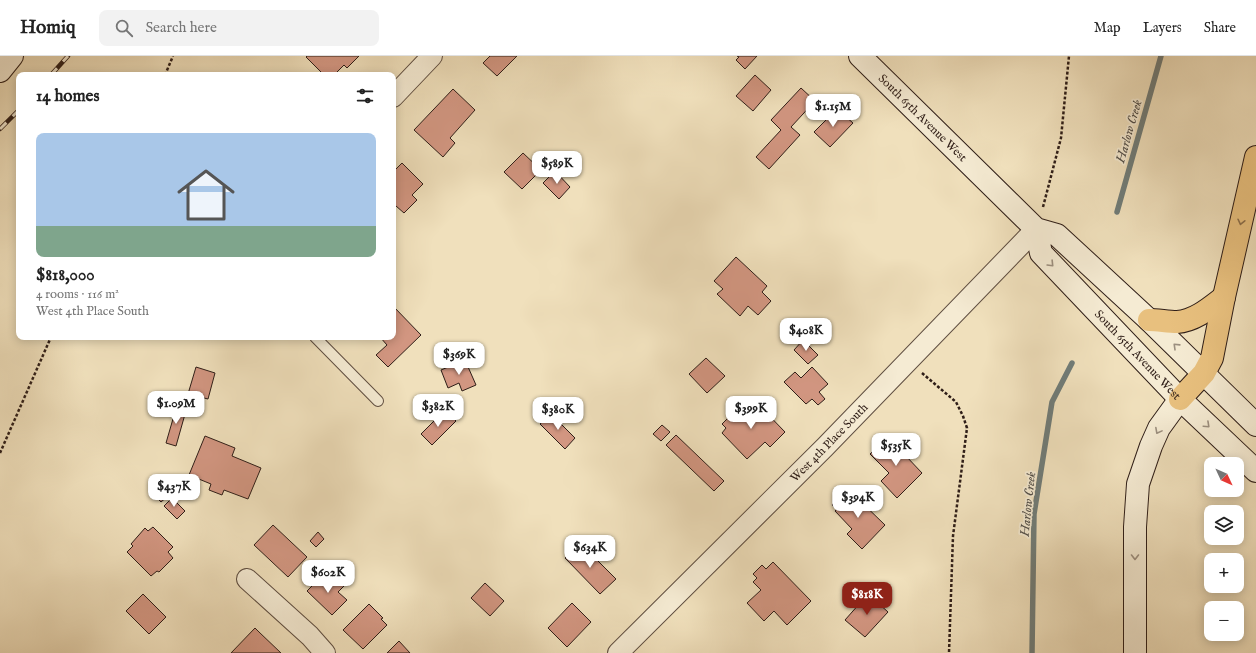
<!DOCTYPE html>
<html lang="en">
<head>
<meta charset="utf-8">
<style>
  :root { --surface:#fff; --page:#f2f2f2; --text:#222; --muted:#767676; --line:#e0e0e0; --accent:#8f2418 }
  body { margin:0; font-family:"IM FELL English",serif; background:var(--page); color:var(--text); height:100vh; display:flex; flex-direction:column; font-size:15px; white-space:nowrap }
  * { box-sizing:border-box; margin:0 }
  p { font-size:13px; color:var(--muted) }
  .icon { flex:none; width:22px; height:22px; fill:none; stroke:currentColor; stroke-width:2; stroke-linecap:round; stroke-linejoin:round }
  .map { position:relative; flex:1; overflow:hidden }
  .details { position:absolute; left:16px; top:16px; width:380px; height:268px; display:flex; flex-direction:column; background:var(--surface); border-radius:8px; box-shadow:0 2px 10px #0003 }
  .details>* { flex:none }
  .needle { width:26px; rotate:134deg }
  .controls { position:absolute; left:1204px; top:401px; display:grid; gap:8px }
  .controls a { display:grid; place-items:center; width:40px; height:40px; border-radius:8px; background:var(--surface); box-shadow:0 2px 10px #0003; font-size:20px }
  .price { position:absolute; translate:-50% -34px; padding:0 9px; border-radius:8px; background:#fff; color:#222; font-size:13px; line-height:26px; filter:drop-shadow(0 1px 2px #0008) }
  .price::after { content:''; position:absolute; left:50%; top:24px; width:12px; height:9px; margin-left:-6px; background:inherit; clip-path:polygon(0 0,100% 0,50% 100%) }
  .price.current { background:var(--accent); color:#fff }
  ul { padding:0; list-style:none }
  li { display:grid; align-content:center; gap:8px; height:212px; padding:0 20px }
  li span { display:grid; place-items:center; height:124px; border-radius:8px; color:#555 }
  li>.icon { margin-inline-start:auto }
  span .icon { width:72px; height:72px; fill:#fffc; stroke-width:1 }
  li b { font-size:17px }
  h2 { display:flex; justify-content:space-between; align-items:center; height:48px; padding:0 20px; font-size:17px }
  header { display:flex; align-items:center; gap:24px; box-sizing:border-box; height:56px; padding:0 20px; background:var(--surface); border-bottom:1px solid var(--line) }
  header strong { font-size:19px }
  nav { display:flex; gap:22px; margin-inline-start:auto; font-size:14px }
  .search { width:280px; height:36px; background:var(--page); display:flex; align-items:center; gap:10px; box-sizing:border-box; padding:0 14px; border-radius:8px; color:var(--muted); font-size:15px }
  .map>svg:first-child { display:block }
</style>
</head>
<body>
<header>
<strong>Homiq</strong>
<div class="search"><svg class="icon" aria-label="search" viewBox="0 0 24 24"><circle cx="10" cy="10" r="6"/><path d="M15 15l6 6"/></svg>Search here</div>
<nav><a>Map</a><a>Layers</a><a>Share</a></nav>
</header>
<div class="map">
<svg width="1256" height="597" viewBox="0 0 1256 597">
  <rect width="100%" height="100%" fill="#f0e0bc"/>
  <filter id="stains"><feTurbulence type="fractalNoise" baseFrequency=".005" numOctaves="4"/><feColorMatrix values="0 0 0 0 .2 0 0 0 0 .09 0 0 0 0 .02 0 0 0 .5 -.17"/></filter>
  <radialGradient id="worn" r=".72"><stop offset=".6" stop-color="#630" stop-opacity="0"/><stop offset="1" stop-color="#630" stop-opacity=".3"/></radialGradient>
  <g fill="none" stroke-linecap="round" stroke-linejoin="round">
    <g stroke="#707c78" stroke-width="5.5">
      <polyline points="1117,156 1161,0"/>
      <polyline points="1032,597 1034,458 1052,346 1072,307"/>
    </g>
  </g>
  <g fill="#d29681" stroke="#2f1e18">
    <polygon points="307,0 359,0 347,12 344,9 334,19 324,19 306,1"/>
    <polygon points="490,0 517,0 497,20 483,7"/>
    <polygon points="737,0 757,0 745,13 736,4 739,1"/>
    <polygon points="755,19 771,34 753,55 736,40"/>
    <polygon points="801,32 815,45 791,71 800,79 769,113 756,101 781,74 771,64"/>
    <polygon points="453,33 475,54 450,82 455,87 443,101 414,74"/>
    <polygon points="837,53 853,67 830,91 814,76"/>
    <polygon points="523,97 541,114 522,133 504,116"/>
    <polygon points="402,107 423,128 412,139 417,144 404,157 396,150 393,153 393,116"/>
    <polygon points="555,115 570,131 559,143 543,127"/>
    <polygon points="736,201 767,230 762,236 771,245 758,259 748,250 740,260 717,238 723,233 714,225"/>
    <polygon points="393,250 421,279 388,311 376,299 387,289 380,281 393,281"/>
    <polygon points="803,284 818,299 808,308 794,294"/>
    <polygon points="706,302 725,320 707,337 689,318"/>
    <polygon points="465,304 476,329 462,335 459,327 448,332 441,314"/>
    <polygon points="196,311 215,317 208,343 188,338"/>
    <polygon points="812,311 828,328 819,336 825,343 818,349 812,343 806,348 784,326 795,316 801,322"/>
    <polygon points="755,345 785,376 770,391 765,386 747,403 722,377 726,372 722,368 739,351 744,356"/>
    <polygon points="177,349 187,351 176,390 166,387"/>
    <polygon points="445,354 456,365 432,389 421,378"/>
    <polygon points="551,358 575,382 565,393 540,368"/>
    <polygon points="662,369 670,376 661,385 653,378"/>
    <polygon points="676,379 724,425 714,435 666,389"/>
    <polygon points="205,380 235,392 232,400 261,412 248,443 224,434 222,439 209,434 211,428 189,419"/>
    <polygon points="888,381 922,417 897,442 881,425 889,417 870,398"/>
    <polygon points="160,432 168,440 161,446 154,439"/>
    <polygon points="845,435 850,440 852,437 885,469 862,493 847,478 852,473 835,455 837,453 832,449"/>
    <polygon points="172,442 185,455 177,463 164,450"/>
    <polygon points="273,469 307,501 288,521 254,489"/>
    <polygon points="153,471 173,491 168,496 173,502 159,516 157,515 151,520 127,496 133,490 131,488 145,472 148,475"/>
    <polygon points="318,476 324,483 316,491 310,485"/>
    <polygon points="580,487 616,523 600,538 565,502"/>
    <polygon points="773,506 811,545 787,569 774,555 764,565 747,547 761,534 753,526 757,522 753,518 762,509 766,513"/>
    <polygon points="335,519 345,529 338,536 347,544 332,559 307,535 321,521 328,527"/>
    <polygon points="485,527 504,545 490,560 471,542"/>
    <polygon points="143,538 166,561 149,578 126,555"/>
    <polygon points="868,538 888,556 865,581 845,564"/>
    <polygon points="572,547 591,566 567,591 548,572"/>
    <polygon points="369,548 383,562 381,563 387,569 363,593 343,574"/>
    <polygon points="255,572 259,576 281,597 231,597"/>
    <polygon points="399,585 410,597 387,597"/>
  </g>
  <g fill="none" stroke-linecap="round" stroke-linejoin="round">
    <defs>
      <polyline id="lane" points="315,281 378,345"/>
      <g id="street">
        <polyline points="393,41 432,0"/>
        <polyline points="247,523 310,580 325,597"/>
        <path id="s1" d="M 618,597 L 825,391 L 1036,173"/>
      </g>
      <g id="secondary">
        <path id="s2" d="M 860,0 L 1036,173 L 1057,179 L 1149,264 L 1256,369"/>
        <polyline points="0,15 12,0"/>
        <path id="s3" d="M 1036,173 L 1041,197 L 1180,343 L 1256,415"/>
        <polyline points="1135,597 1135,471 1138,428 1151,390 1159,372 1180,343"/>
      </g>
      <g id="highway">
        <path d="M 1149,264 C 1158,264 1168,266 1177,266 C 1195,265 1211,251 1224,241"/>
        <polyline points="1180,343 1204,317 1212,302 1224,241 1256,101"/>
      </g>
    </defs>
    <use href="#lane" stroke="#5f4e41" stroke-width="12"/>
    <use href="#street" stroke="#5f4e41" stroke-width="22"/>
    <use href="#secondary" stroke="#2f1e18" stroke-width="24"/>
    <use href="#highway" stroke="#2f1e18" stroke-width="24"/>
    <g stroke="#2f1e18" stroke-width="2.5" stroke-dasharray="3 2" stroke-linecap="butt">
      <polyline points="165,19 173,0"/>
      <polyline points="1043,151 1061,82 1069,0"/>
      <polyline points="922,317 956,346 963,360 967,372 953,480 949,597"/>
      <polyline points="0,397 51,281"/>
    </g>
    <use href="#lane" stroke="#f5ebd3" stroke-width="10"/>
    <use href="#street" stroke="#f5ebd3" stroke-width="20"/>
    <use href="#secondary" stroke="#f5ebd3" stroke-width="22"/>
    <use href="#highway" stroke="#e8c07e" stroke-width="22"/>
    <defs>
      <g id="rail">
        <polyline points="51,19 68,0"/>
        <polyline points="0,73 19,54"/>
      </g>
    </defs>
    <use href="#rail" stroke="#2f1e18" stroke-width="4.5"/>
    <use href="#rail" stroke="#f5ebd3" stroke-width="3" stroke-dasharray="9" stroke-linecap="butt"/>
  </g>
  <defs><path id="oneway-chevron" d="M-2-3.5L2.5 0L-2 3.5" fill="none" stroke-width="1.6" stroke-linecap="round" stroke-linejoin="round"/></defs>
  <use stroke="#8c6f4b" href="#oneway-chevron" transform="translate(1241 166) rotate(103)"/>
  <g stroke="#9c8f7f">
    <use href="#oneway-chevron" transform="translate(1051 208) rotate(46)"/>
    <use href="#oneway-chevron" transform="translate(1176 290) rotate(-136)"/>
    <use href="#oneway-chevron" transform="translate(1207 369) rotate(43)"/>
    <use href="#oneway-chevron" transform="translate(1158 375) rotate(118)"/>
    <use href="#oneway-chevron" transform="translate(1135 501) rotate(90)"/>
  </g>
  <g text-anchor="middle" stroke-width="3.5" stroke-linejoin="round" paint-order="stroke">
    <g font-size="12" fill="#2f1e18" stroke="#f5ebd3">
      <text dy="4" stroke="none"><textPath href="#s2" startOffset="88">South 65th Avenue West</textPath></text>
      <text dy="4" stroke="none"><textPath href="#s3" startOffset="165">South 65th Avenue West</textPath></text>
      <text dy="4" stroke="none"><textPath href="#s1" startOffset="298">West 4th Place South</textPath></text>
    </g>
    <g font-size="13" font-style="italic" fill="#504d48" stroke="#f5ebd3">
      <text transform="translate(1128 75) rotate(-74)" y="5">Harlow Creek</text>
      <text transform="translate(1027 448) rotate(-84)" y="5">Harlow Creek</text>
    </g>
  </g>
  <rect width="100%" height="100%" filter="url(#stains)"/>
  <rect width="100%" height="100%" fill="url(#worn)"/>
</svg>
<div class="controls">
<a><svg class="needle" viewBox="-14 -14 28 28"><path d="M0-13l5 13h-10z" fill="#e53935"/><path d="M0 13l5-13h-10z" fill="#767676"/></svg></a>
<a><svg class="icon" aria-label="layers" viewBox="0 0 24 24"><path d="M12 4l9 5-9 5-9-5zM3 14l9 5 9-5"/></svg></a>
<a>+</a>
<a>−</a>
</div>
<b class="price" style="left:833px;top:72px">$1.15M</b>
<b class="price" style="left:557px;top:129px">$589K</b>
<b class="price" style="left:806px;top:296px">$408K</b>
<b class="price" style="left:459px;top:320px">$369K</b>
<b class="price" style="left:176px;top:369px">$1.09M</b>
<b class="price" style="left:438px;top:372px">$382K</b>
<b class="price" style="left:751px;top:374px">$399K</b>
<b class="price" style="left:558px;top:375px">$380K</b>
<b class="price" style="left:896px;top:411px">$535K</b>
<b class="price" style="left:174px;top:452px">$437K</b>
<b class="price" style="left:858px;top:463px">$394K</b>
<b class="price" style="left:590px;top:513px">$634K</b>
<b class="price" style="left:328px;top:538px">$602K</b>
<b class="price current" style="left:867px;top:560px">$818K</b>
<section class="details">
<h2>14 homes<svg class="icon" aria-label="filters" viewBox="0 0 24 24"><path d="M4 7h16M4 17h16"/><circle cx="9" cy="7" r="2"/><circle cx="15" cy="17" r="2"/></svg></h2>
<ul>
<li><span style="background:linear-gradient(#a9c7e8 75%,#7fa58c 0)"><svg class="icon" aria-label="home" viewBox="0 0 24 24"><path d="M3 11l9-7 9 7M6 9v11h12V9"/></svg></span><div><b>$818,000</b><p>4 rooms · 116 m²</p><p>West 4th Place South</p></div></li>
</ul>
</section>
</div>
</body>
</html>
